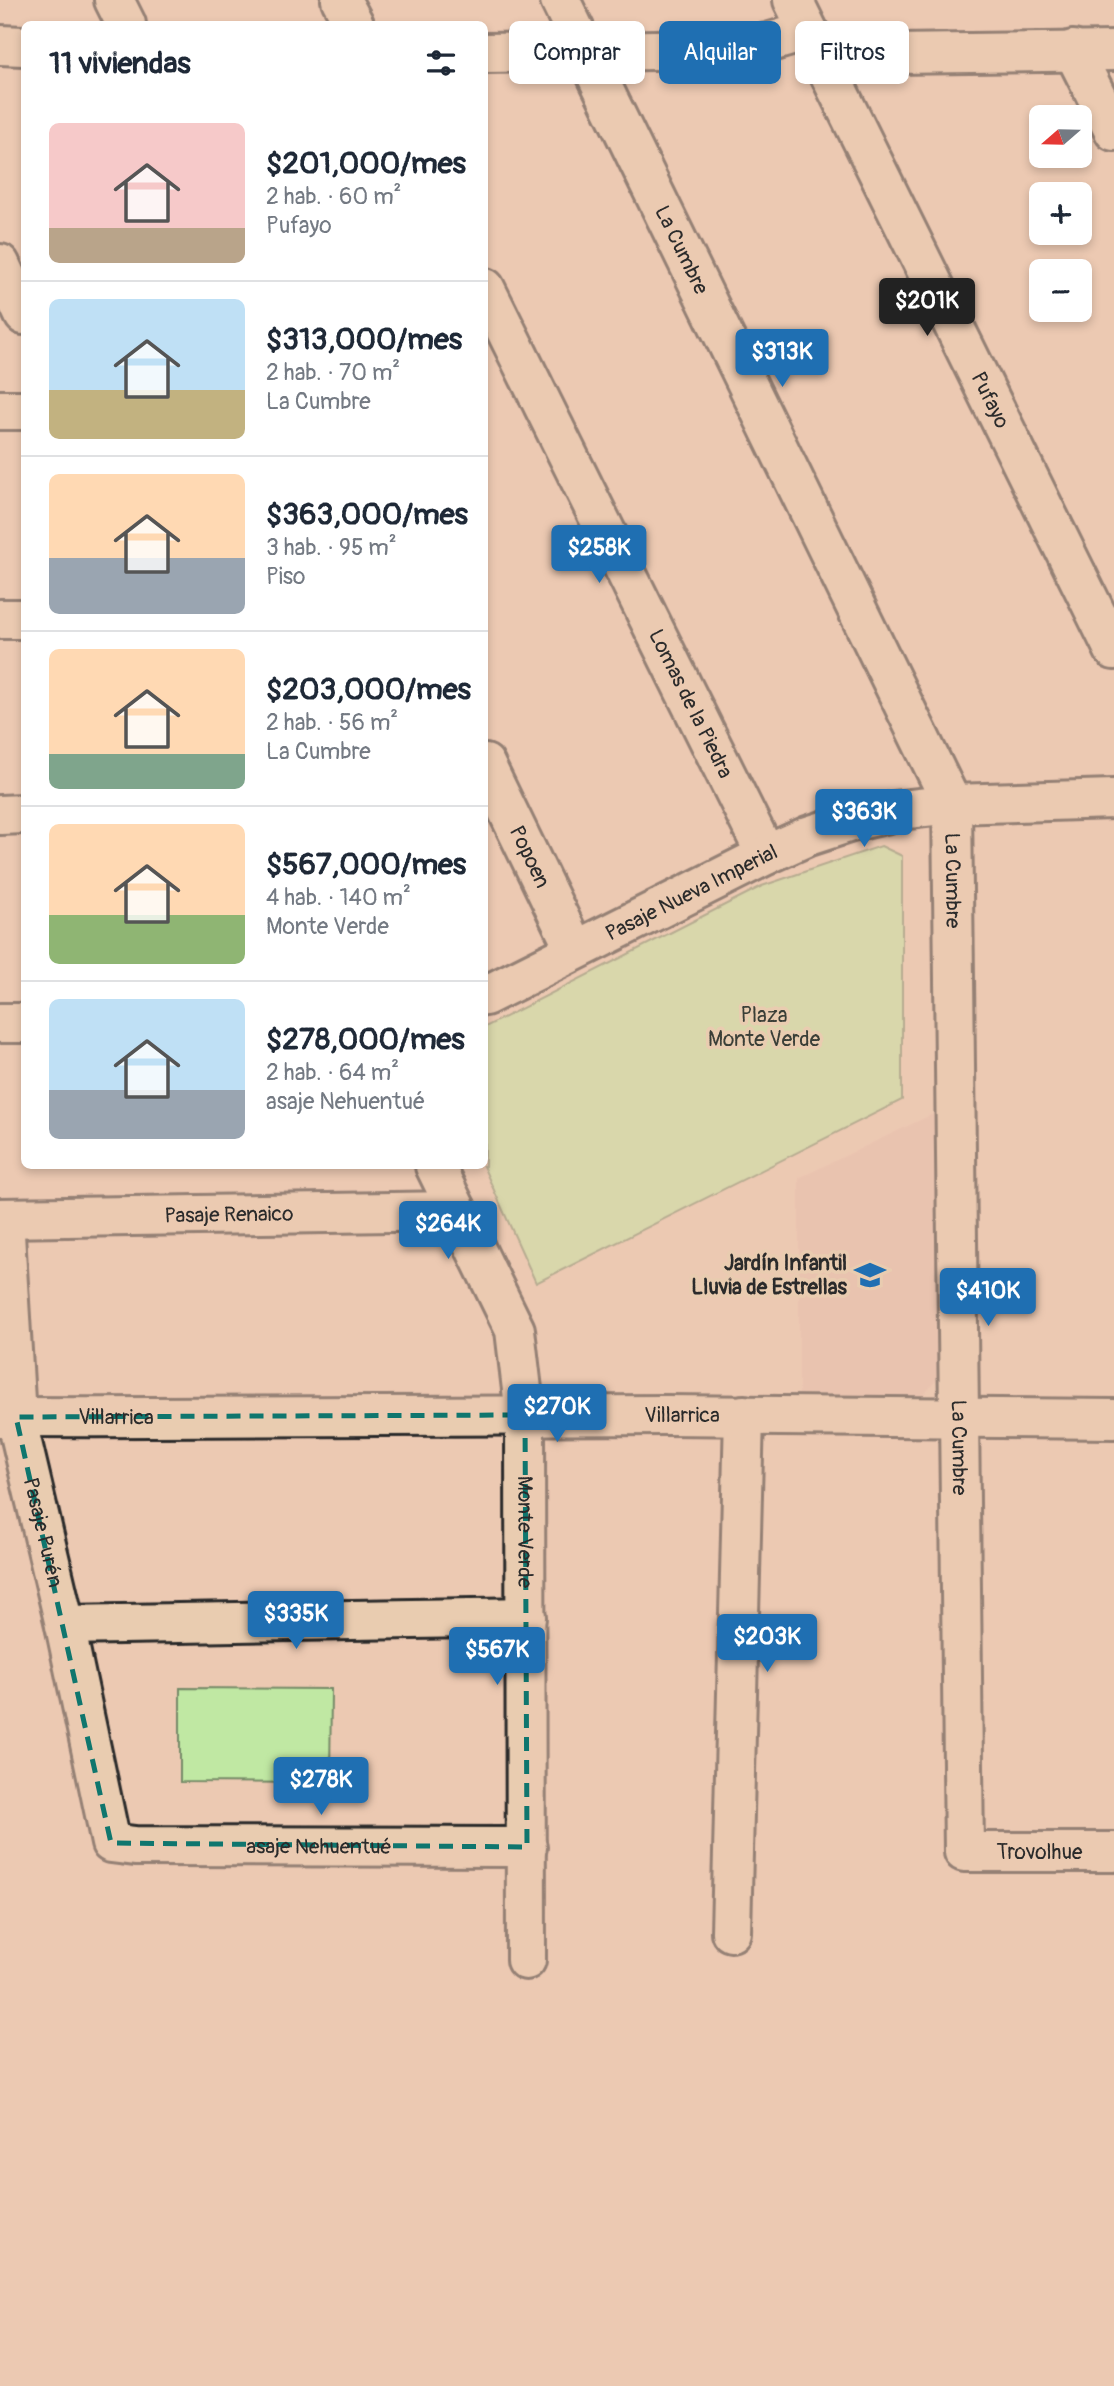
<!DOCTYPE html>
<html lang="es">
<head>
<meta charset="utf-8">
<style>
  :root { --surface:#fff; --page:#f6f6f7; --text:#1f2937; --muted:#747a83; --line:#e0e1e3; --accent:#1f6fb2 }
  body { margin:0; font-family:Pangolin,sans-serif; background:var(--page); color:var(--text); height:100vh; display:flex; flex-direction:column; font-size:26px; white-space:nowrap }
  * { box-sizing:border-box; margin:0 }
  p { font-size:23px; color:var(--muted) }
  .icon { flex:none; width:38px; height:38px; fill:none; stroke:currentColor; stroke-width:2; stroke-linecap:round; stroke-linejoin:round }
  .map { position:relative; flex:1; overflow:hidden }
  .drawer { position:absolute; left:21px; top:21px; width:467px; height:1148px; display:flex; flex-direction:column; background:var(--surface); border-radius:10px; box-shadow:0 4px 10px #0003 }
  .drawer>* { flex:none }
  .banner { position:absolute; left:509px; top:21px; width:499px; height:63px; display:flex; gap:14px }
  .needle { width:46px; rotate:250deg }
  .buttons { position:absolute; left:1029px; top:105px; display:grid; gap:14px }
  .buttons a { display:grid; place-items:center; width:63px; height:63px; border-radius:10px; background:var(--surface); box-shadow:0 4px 10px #0003; font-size:35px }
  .price { position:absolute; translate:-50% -60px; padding:0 16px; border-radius:7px; background:var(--accent); color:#fff; font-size:23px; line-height:46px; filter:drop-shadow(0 2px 4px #0008) }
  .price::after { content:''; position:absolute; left:50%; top:42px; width:21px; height:16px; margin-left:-10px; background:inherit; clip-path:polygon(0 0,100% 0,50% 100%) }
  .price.current { background:#222; color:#fff }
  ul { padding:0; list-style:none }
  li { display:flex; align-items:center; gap:21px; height:175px; padding:0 28px }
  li+li { border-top:2px solid var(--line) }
  li span { display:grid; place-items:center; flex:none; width:196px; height:140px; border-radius:10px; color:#555 }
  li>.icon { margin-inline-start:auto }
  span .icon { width:84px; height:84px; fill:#fffc; stroke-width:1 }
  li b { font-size:30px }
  h2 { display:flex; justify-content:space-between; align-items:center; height:84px; padding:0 28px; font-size:30px }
  .chip { padding:0 24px; border-radius:10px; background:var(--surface); box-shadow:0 4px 10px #0003; font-size:24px; line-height:63px }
  .chip.current { background:var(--accent); color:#fff }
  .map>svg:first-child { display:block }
</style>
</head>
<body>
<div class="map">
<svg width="1114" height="2386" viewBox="0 0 1114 2386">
  <rect width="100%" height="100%" fill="#ecc9b2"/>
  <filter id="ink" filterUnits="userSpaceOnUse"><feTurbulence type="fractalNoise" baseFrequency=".0143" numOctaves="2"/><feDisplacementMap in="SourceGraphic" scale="14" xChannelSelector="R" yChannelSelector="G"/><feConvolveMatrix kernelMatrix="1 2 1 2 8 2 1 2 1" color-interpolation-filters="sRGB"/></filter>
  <g filter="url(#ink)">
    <polygon fill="#e5bdac" points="939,1111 944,1371 922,1397 799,1394 799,1178"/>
    <g fill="#c0e8a3" stroke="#768a67" stroke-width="2">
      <polygon points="881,846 902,856 902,1100 536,1283 483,1166 485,1166 485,1027 762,886"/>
      <polygon points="180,1688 331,1689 330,1783 180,1782"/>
    </g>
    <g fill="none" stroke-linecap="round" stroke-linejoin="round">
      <defs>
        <g id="street">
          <polyline points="114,0 126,24"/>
          <polyline points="341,0 354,24"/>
          <path id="s1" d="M 560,0 L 952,804 L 964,1852 L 1114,1852"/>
          <path id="s2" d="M 793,0 L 1114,650"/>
          <polyline points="0,45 24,46"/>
          <polyline points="1073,50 1114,131"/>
          <polyline points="485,53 711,49 767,43 808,31"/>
          <polyline points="820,55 1114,51"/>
          <polyline points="0,264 24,315"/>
          <path id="s3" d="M 485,288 L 766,855"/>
          <polyline points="0,410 24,410"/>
          <polyline points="0,619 24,619"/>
          <path id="s4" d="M 485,764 L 575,950"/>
          <polyline points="0,815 24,814"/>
          <path id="s5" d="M 485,996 L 766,855 L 808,836 L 851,822 L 901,810 L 952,804 L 1114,799"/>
          <polyline points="0,1023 24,1023"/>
          <path id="s6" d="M 435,1166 L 515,1330 L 525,1415 L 526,1960"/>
          <path id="s7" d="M 0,1218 L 457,1211"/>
          <path id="s8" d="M 4,1218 L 16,1417 L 65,1625 L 111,1843 L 135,1846 L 527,1847"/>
          <path id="s9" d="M 0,1417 C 222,1418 444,1415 666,1415 C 816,1415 965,1419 1114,1419"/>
          <polyline points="65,1625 526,1617"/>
          <polyline points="731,1932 744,1415"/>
        </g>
      </defs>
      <use href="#street" stroke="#2b2b2b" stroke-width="44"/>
      <use href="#street" stroke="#e9ccb0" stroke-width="38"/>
    </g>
  </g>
  <path d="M0 0H1114V2386H0ZM 525,1415 L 527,1847 L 111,1843 L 16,1417 Z" fill="#ecc9b2" fill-opacity=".55" fill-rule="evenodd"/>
  <path fill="none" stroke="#0f766e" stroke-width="5" stroke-dasharray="14 9" stroke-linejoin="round" d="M 525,1415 L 527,1847 L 111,1843 L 16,1417 Z"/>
  <defs>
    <symbol id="school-bare" viewBox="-9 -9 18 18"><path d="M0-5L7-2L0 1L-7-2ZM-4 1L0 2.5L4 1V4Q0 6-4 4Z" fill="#1f6fb2" stroke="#e9ccb0" stroke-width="2.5" paint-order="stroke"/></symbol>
  </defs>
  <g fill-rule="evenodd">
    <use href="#school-bare" x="848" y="1253" width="44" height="44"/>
  </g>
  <g text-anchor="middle" stroke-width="7" stroke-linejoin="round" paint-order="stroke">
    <g font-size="21" fill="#2b2b2b" stroke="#e9ccb0">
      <text dy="7" stroke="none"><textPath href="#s1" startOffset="278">La Cumbre</textPath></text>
      <text dy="7" stroke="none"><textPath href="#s2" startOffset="446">Pufayo</textPath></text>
      <text dy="7" stroke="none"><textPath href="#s3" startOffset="464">Lomas de la Piedra</textPath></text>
      <text dy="7" stroke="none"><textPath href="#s4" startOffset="103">Popoen</textPath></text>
      <text dy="7" stroke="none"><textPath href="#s1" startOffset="971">La Cumbre</textPath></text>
      <text dy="7" stroke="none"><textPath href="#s5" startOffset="231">Pasaje Nueva Imperial</textPath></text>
      <text dy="7" stroke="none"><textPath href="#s7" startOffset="229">Pasaje Renaico</textPath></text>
      <text dy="7" stroke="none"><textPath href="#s9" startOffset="682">Villarrica</textPath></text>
      <text dy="7" stroke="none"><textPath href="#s9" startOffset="116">Villarrica</textPath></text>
      <text dy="7" stroke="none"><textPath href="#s1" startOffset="1538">La Cumbre</textPath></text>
      <text dy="7" stroke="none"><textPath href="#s8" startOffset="318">Pasaje Purén</textPath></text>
      <text dy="7" stroke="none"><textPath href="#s6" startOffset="385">Monte Verde</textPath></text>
      <text dy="7" stroke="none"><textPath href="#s8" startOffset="844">asaje Nehuentué</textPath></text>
      <text dy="7" stroke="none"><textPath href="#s1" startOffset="2018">Trovolhue</textPath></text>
    </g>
    <g font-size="21" fill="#3a3e37" stroke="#e9ccb0">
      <text x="764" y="1022">Plaza<tspan x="764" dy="24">Monte Verde</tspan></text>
    </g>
    <g font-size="21" font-weight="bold" fill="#2b2b2b" stroke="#e9ccb0" text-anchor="end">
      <text x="847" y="1270">Jardín Infantil<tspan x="847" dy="24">Lluvia de Estrellas</tspan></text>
    </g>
  </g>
</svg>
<div class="buttons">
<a><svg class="needle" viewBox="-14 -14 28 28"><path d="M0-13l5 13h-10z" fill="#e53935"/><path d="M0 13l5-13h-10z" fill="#747a83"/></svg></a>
<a>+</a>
<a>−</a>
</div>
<b class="price current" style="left:927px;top:338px">$201K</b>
<b class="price" style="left:782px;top:389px">$313K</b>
<b class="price" style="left:599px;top:585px">$258K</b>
<b class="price" style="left:864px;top:849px">$363K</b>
<b class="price" style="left:448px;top:1261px">$264K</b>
<b class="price" style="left:988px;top:1328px">$410K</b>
<b class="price" style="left:557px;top:1444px">$270K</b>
<b class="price" style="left:296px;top:1651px">$335K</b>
<b class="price" style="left:767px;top:1674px">$203K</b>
<b class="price" style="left:497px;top:1687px">$567K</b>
<b class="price" style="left:321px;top:1817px">$278K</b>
<div class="banner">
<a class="chip">Comprar</a>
<a class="chip current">Alquilar</a>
<a class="chip">Filtros</a>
</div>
<section class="drawer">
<h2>11 viviendas<svg class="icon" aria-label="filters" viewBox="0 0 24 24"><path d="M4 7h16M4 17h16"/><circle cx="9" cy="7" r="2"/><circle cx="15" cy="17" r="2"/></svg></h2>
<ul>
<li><span style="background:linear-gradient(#f6c9c9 75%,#b9a48a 0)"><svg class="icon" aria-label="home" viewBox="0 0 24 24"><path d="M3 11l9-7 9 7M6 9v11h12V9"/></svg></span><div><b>$201,000/mes</b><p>2 hab. · 60 m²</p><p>Pufayo</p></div></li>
<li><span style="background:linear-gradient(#bfe0f5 65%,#c2b280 0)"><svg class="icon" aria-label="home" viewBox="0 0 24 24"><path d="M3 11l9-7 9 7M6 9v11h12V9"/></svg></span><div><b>$313,000/mes</b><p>2 hab. · 70 m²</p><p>La Cumbre</p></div></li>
<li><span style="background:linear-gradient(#ffd9b3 60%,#9aa5b1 0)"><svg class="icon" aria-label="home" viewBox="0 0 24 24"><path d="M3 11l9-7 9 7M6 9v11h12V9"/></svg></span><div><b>$363,000/mes</b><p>3 hab. · 95 m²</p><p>Piso</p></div></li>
<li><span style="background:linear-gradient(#ffd9b3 75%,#7fa58c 0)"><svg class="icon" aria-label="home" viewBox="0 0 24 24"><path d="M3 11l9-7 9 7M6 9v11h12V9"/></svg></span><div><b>$203,000/mes</b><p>2 hab. · 56 m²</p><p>La Cumbre</p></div></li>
<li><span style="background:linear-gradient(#ffd9b3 65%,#8fb573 0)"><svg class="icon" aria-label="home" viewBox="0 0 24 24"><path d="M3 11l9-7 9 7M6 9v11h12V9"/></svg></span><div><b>$567,000/mes</b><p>4 hab. · 140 m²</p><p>Monte Verde</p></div></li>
<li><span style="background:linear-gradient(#bfe0f5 65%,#9aa5b1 0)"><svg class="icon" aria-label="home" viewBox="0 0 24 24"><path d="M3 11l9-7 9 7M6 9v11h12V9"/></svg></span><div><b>$278,000/mes</b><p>2 hab. · 64 m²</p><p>asaje Nehuentué</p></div></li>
</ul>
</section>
</div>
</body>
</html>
